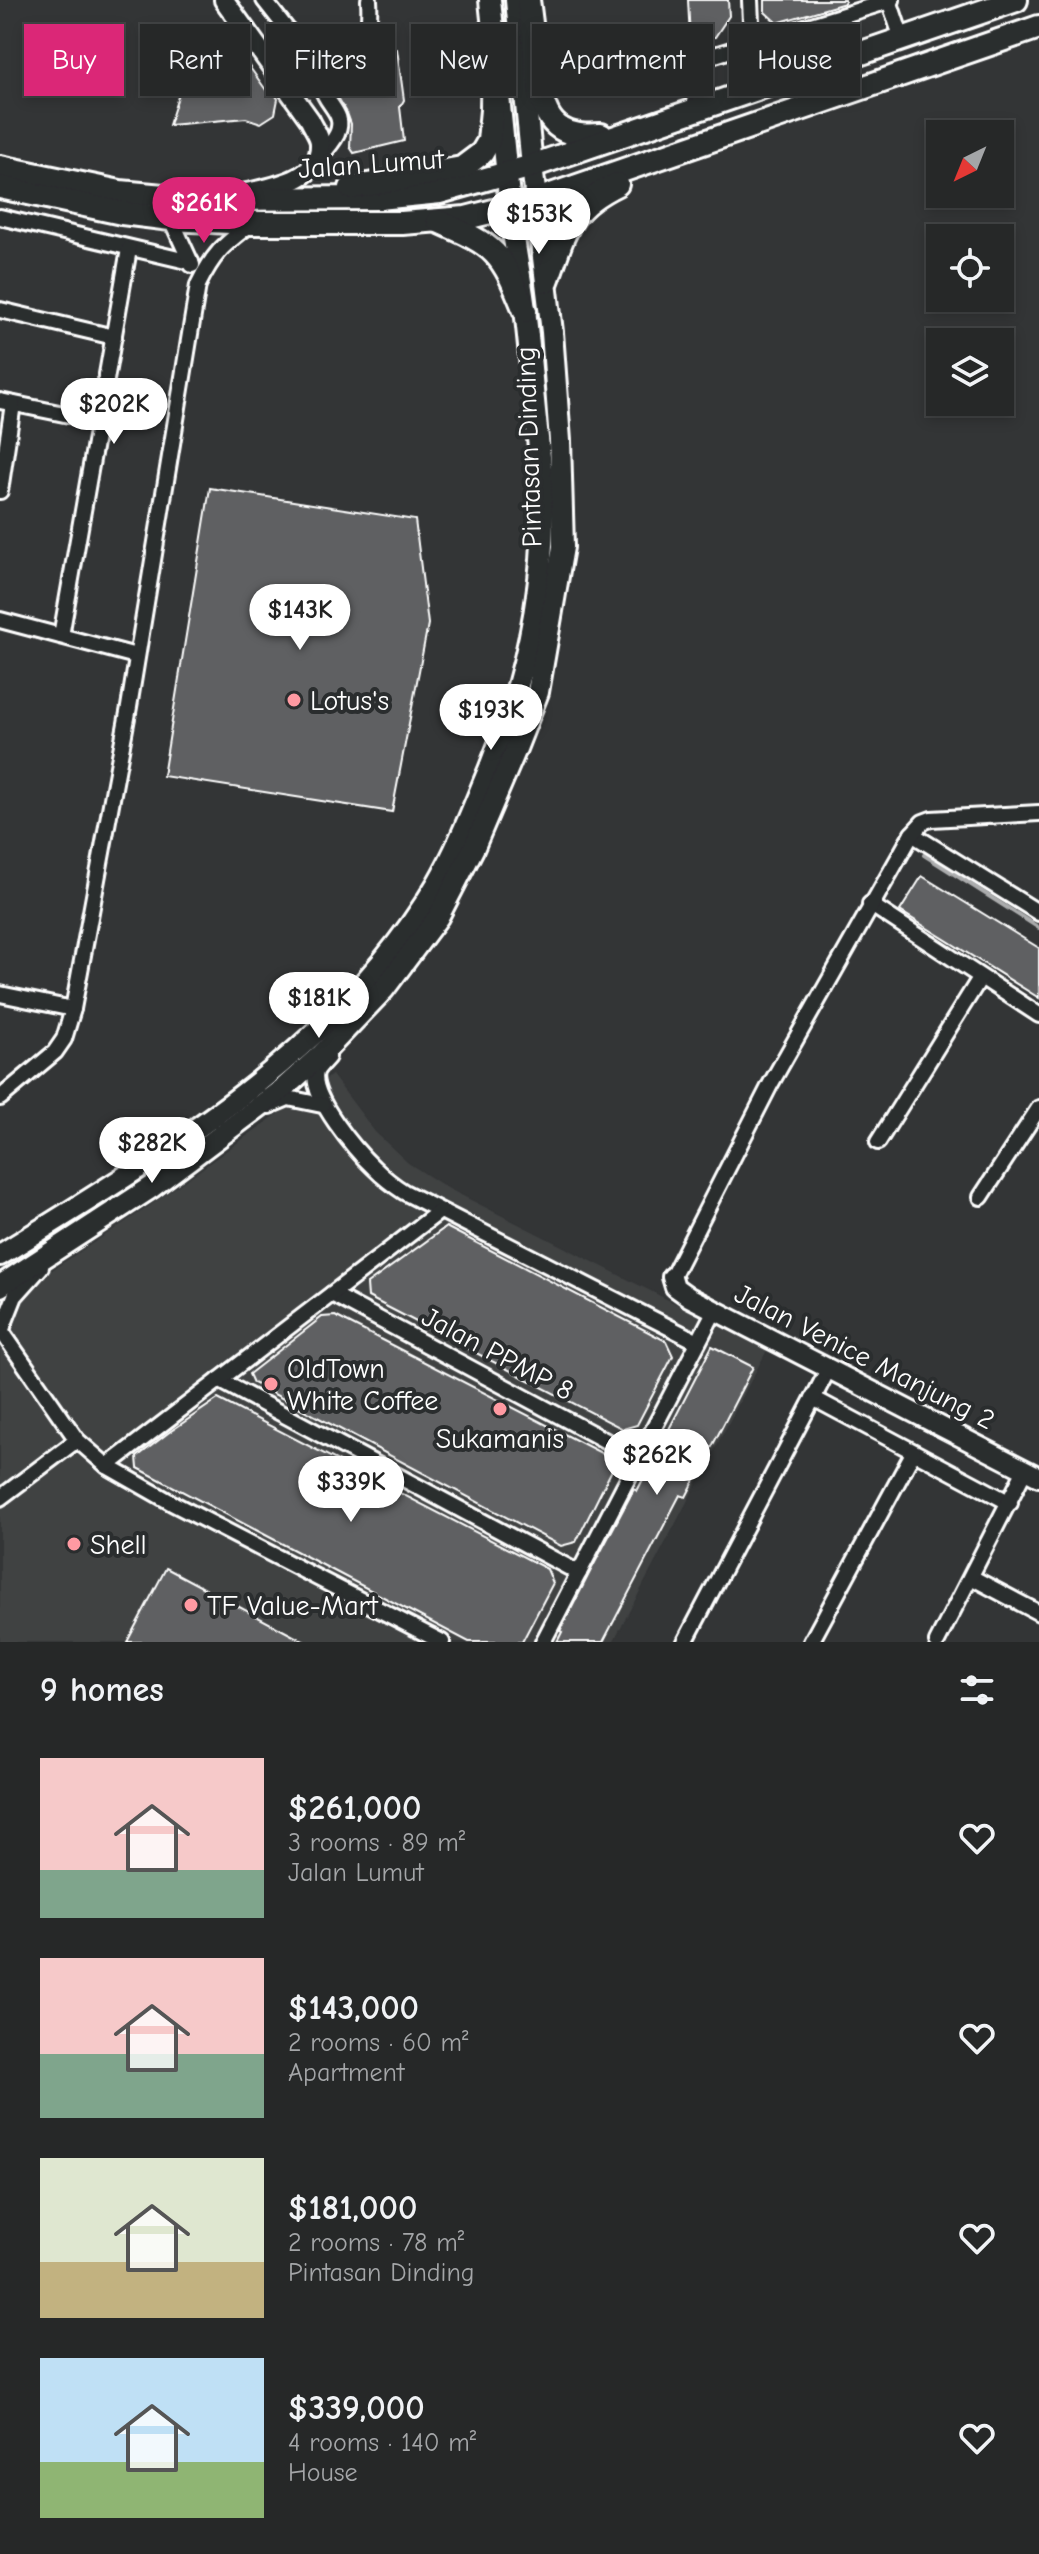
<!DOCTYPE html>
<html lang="en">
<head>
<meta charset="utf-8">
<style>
  :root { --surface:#262828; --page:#323434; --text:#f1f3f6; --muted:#a4a6a8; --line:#424445; --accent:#db2777 }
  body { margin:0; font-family:"Comic Neue",sans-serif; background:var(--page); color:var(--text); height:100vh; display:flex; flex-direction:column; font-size:30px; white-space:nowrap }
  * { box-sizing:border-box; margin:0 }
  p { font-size:26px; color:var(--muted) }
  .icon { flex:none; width:44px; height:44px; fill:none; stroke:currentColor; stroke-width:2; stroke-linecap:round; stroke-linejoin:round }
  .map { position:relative; height:1642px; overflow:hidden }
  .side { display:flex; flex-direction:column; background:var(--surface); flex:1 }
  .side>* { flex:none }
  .hud { position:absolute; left:24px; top:24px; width:992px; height:72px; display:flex; gap:16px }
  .needle { width:52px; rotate:223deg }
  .controls { position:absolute; left:926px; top:120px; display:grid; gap:16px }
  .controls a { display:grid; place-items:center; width:88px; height:88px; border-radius:0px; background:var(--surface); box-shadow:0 4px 12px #0003,0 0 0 2px var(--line); font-size:40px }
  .price { position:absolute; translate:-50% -68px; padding:0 18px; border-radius:28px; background:#fff; color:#222; font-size:26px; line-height:52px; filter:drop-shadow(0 2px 4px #0008) }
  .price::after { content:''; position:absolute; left:50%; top:48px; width:24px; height:18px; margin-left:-12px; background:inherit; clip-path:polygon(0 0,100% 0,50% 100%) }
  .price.current { background:var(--accent); color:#fff }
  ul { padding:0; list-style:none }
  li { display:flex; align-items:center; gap:24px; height:200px; padding:0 40px }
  li span { display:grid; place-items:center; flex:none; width:224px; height:160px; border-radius:0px; color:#555 }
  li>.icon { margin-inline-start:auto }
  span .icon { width:96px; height:96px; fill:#fffc; stroke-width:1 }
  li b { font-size:34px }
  h2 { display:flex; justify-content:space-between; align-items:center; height:96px; padding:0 40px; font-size:34px }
  .chip { padding:0 28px; border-radius:0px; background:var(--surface); box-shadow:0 4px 12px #0003,0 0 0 2px var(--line); font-size:28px; line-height:72px }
  .chip.current { background:var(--accent); color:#fff }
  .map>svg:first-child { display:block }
</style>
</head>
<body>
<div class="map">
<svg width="1039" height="1642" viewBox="0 0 1039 1642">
  <rect width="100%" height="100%" fill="#333536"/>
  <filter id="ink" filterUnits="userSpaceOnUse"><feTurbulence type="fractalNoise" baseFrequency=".0125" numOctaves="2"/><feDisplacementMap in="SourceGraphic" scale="16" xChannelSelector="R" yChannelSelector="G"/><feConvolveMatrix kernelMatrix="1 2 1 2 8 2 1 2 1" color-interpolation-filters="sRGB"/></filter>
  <g filter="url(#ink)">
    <polygon fill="#404243" points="332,1075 375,1132 408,1163 449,1189 767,1350 613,1642 0,1642 0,1304 148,1207"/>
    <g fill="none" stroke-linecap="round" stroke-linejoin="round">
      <polyline stroke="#abacad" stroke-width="4" points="924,855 1039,928"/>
    </g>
    <g fill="#5f6162" stroke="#fff" stroke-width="2">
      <polygon points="688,0 728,0 729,16 715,37 690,38"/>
      <polygon points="765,0 845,0 845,3 777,23 765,12"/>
      <polygon points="219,46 229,60 237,64 246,62 266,90 270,86 278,99 275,114 261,123 246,118 169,125 193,49"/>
      <polygon points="397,49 404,100 400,107 404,141 354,153 350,147 351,124 347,113 332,87 376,54 382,59 390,51"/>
      <polygon points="210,488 415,520 428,624 392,812 163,776"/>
      <polygon points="922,876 1039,948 1039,998 900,911"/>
      <polygon points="446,1227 666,1341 673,1356 637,1425 623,1429 368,1297 367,1284"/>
      <polygon points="335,1316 607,1456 612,1470 576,1542 561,1546 253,1383 249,1374 322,1317"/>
      <polygon points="712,1346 753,1367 686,1497 680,1495 603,1642 557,1642 562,1632 560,1631 591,1570 634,1489 637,1491"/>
      <polygon points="218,1399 547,1569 553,1583 522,1642 469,1642 138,1468 137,1457 168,1433"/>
      <polygon points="166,1568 305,1642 127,1642"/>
    </g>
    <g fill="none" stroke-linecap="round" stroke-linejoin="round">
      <defs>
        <g id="minor">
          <path d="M 264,0 L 304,51 L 324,63 L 342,62 C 366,42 371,31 369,0"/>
          <polyline points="750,0 752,45"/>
          <polyline points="889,0 902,39"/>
          <polyline points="697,109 689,63 892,0"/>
          <path d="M 317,160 C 324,152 332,144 337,134 C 346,114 327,106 322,88 C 319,80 323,71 324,63"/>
          <polyline points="0,217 191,262"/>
          <polyline points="171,219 192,265"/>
          <polyline points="0,310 114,337"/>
          <polyline points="0,401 99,421"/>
          <polyline points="0,491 13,404"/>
          <polyline points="0,620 136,656"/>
          <polyline points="61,636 129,249"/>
          <polyline points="912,834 1039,913"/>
          <polyline points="870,904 1039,1015"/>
          <polyline points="0,994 73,1009"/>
          <path d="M 328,1057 C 325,1061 318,1067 316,1072 C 309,1096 357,1152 374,1168 C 383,1177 393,1185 404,1192 L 698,1342"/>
          <path d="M 0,1098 L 55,1052 L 64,1039 L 73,1009 L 129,707 L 198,285 C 213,254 223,245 251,224"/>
          <polyline points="269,1106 288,1098 322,1105"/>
          <polyline points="878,1142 980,978"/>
          <polyline points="981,1197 1039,1108"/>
          <polyline points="672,1277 770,1085 912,834 923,822 931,819 1039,813"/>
          <polyline points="332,1294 638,1458"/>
          <polyline points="0,1329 77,1440 107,1466 172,1503 442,1642"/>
          <polyline points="2,1329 15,1296 41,1267"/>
          <polyline points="219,1380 579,1573"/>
          <polyline points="813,1398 1010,1503"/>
          <polyline points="107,1466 440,1211"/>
          <polyline points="0,1498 77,1440"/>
          <polyline points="971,1577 1039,1613"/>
          <polyline points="543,1642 715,1310"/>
          <polyline points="685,1642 829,1368"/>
          <polyline points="811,1642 913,1453"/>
          <polyline points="937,1642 1025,1470"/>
        </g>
        <g id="tertiary">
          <path d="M 224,0 L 310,120 C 313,127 320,136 320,143 C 322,180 273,187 247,193"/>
          <polyline points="672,1277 675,1287 689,1297 1039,1477"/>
        </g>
        <g id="secondary">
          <polyline points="490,0 495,48"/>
          <path d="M 0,1255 C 161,1155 338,1052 437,884 C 458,848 473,808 489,770 C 523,686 544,596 543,505 C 543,470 537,435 534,401 C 531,370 529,340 525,310 C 521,276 513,241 510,207 C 506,170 503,133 499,96"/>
          <polyline points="0,1286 152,1187 284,1088 322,1054 384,989 438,917 474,847 515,751 538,692 563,547 560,441 552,332 532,166 516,0"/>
        </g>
        <g id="primary">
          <path d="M 528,0 C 531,21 533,42 536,63 C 542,109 546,140 601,135"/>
          <polyline points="0,167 120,192 196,199 379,198 440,192 532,166 1016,0"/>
          <polyline points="0,187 122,213 171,219 251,223 402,223 466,218 537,200 1039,27"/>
          <polyline points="351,188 462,168 482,153 489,141 492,110 493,32"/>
          <path d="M 438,221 C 497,247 501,251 525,311"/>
          <path d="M 547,281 C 565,232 566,209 617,184"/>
        </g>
      </defs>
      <use href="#minor" stroke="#fff" stroke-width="20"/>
      <use href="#tertiary" stroke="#fff" stroke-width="24"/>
      <use href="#secondary" stroke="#fff" stroke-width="26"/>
      <use href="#primary" stroke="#fff" stroke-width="28"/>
      <use href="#minor" stroke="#2a2d2e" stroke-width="14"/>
      <use href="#tertiary" stroke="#2a2d2e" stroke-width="18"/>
      <use href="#secondary" stroke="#2a2d2e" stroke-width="20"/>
      <use href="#primary" stroke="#2a2d2e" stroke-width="22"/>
    </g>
  </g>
  <g fill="#ff9aa2" stroke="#2a2d2e" stroke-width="3">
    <circle cx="294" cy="700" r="8"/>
    <circle cx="271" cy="1384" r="8"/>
    <circle cx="500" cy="1409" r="8"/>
    <circle cx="74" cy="1544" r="8"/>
    <circle cx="191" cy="1605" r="8"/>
  </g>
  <g text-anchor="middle" stroke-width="8" stroke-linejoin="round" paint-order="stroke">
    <g font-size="28" fill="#fff" stroke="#2a2d2e">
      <text transform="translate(371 163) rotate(-4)" y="10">Jalan Lumut</text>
      <text transform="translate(528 447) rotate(-92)" y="10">Pintasan Dinding</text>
      <text transform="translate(498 1353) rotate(28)" y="10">Jalan PPMP 8</text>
      <text transform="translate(865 1356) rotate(27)" y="10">Jalan Venice Manjung 2</text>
    </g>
    <g font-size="28" fill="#fff" stroke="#2a2d2e" text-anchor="start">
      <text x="310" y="710">Lotus's</text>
      <text x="287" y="1378">OldTown<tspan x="287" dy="32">White Coffee</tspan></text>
      <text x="500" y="1448" text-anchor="middle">Sukamanis</text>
      <text x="90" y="1554">Shell</text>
      <text x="207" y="1615">TF Value-Mart</text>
    </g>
  </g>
</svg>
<div class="controls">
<a><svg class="needle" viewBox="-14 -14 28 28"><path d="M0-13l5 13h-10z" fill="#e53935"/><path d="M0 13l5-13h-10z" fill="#a4a6a8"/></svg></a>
<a><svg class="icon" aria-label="locate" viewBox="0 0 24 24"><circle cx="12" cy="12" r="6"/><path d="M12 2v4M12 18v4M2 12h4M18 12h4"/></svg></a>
<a><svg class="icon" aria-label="layers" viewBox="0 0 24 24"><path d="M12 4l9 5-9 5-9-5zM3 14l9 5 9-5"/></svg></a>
</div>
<b class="price current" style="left:204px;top:245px">$261K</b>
<b class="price" style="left:539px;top:256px">$153K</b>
<b class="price" style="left:114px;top:446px">$202K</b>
<b class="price" style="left:300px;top:652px">$143K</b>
<b class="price" style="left:491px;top:752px">$193K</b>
<b class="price" style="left:319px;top:1040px">$181K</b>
<b class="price" style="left:152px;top:1185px">$282K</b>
<b class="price" style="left:657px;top:1497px">$262K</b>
<b class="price" style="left:351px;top:1524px">$339K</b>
<div class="hud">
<a class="chip current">Buy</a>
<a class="chip">Rent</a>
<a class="chip">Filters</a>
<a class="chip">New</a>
<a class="chip">Apartment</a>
<a class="chip">House</a>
</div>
</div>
<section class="side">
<h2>9 homes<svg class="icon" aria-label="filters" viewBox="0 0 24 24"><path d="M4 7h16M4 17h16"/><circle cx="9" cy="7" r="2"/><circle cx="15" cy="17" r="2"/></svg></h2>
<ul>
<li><span style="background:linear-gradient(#f6c9c9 70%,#7fa58c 0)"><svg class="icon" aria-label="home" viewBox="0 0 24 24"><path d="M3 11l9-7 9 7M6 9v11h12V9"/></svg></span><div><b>$261,000</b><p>3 rooms · 89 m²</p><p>Jalan Lumut</p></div><svg class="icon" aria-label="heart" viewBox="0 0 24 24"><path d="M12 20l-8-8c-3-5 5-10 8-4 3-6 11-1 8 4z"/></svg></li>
<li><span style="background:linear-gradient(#f6c9c9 60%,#7fa58c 0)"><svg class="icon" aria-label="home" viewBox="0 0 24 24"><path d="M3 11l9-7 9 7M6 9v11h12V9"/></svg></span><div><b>$143,000</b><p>2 rooms · 60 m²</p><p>Apartment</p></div><svg class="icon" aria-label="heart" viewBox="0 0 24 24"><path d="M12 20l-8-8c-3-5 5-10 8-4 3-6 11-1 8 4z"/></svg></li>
<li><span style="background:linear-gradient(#dfe7d0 65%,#c2b280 0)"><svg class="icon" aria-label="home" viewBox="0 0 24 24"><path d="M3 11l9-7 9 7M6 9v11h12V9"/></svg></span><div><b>$181,000</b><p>2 rooms · 78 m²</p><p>Pintasan Dinding</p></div><svg class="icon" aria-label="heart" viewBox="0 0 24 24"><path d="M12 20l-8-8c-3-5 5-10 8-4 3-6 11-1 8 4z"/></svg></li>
<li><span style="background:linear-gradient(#bfe0f5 65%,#8fb573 0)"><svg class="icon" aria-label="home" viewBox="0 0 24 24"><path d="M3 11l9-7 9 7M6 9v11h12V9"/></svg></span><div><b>$339,000</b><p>4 rooms · 140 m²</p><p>House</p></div><svg class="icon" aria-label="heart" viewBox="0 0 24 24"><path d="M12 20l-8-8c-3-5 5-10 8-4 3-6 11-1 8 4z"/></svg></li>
</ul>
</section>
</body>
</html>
